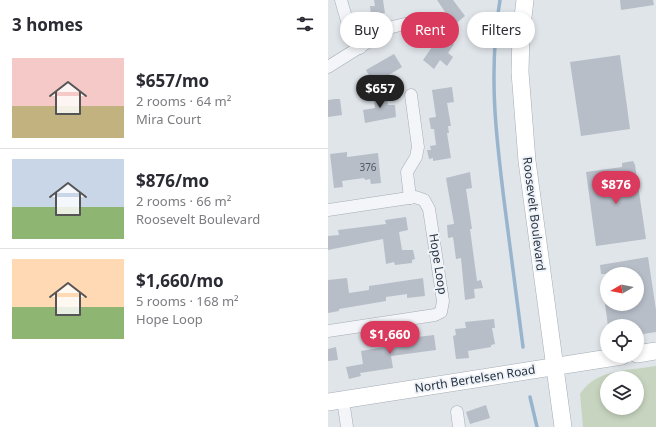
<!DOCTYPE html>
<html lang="en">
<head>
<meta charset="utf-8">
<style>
  :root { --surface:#fff; --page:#f7f7f7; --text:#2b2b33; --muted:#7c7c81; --line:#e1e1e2; --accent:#da3a5d }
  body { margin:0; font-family:"Noto Sans",sans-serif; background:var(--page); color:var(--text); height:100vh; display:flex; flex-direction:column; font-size:15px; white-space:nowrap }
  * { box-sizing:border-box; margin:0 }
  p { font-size:13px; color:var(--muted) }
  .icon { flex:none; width:22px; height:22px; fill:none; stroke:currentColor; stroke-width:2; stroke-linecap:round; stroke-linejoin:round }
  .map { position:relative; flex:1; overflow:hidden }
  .drawer { display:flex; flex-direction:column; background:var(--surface); width:328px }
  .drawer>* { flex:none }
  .hud { position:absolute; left:12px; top:12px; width:256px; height:36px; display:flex; gap:8px }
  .needle { width:26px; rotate:261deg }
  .controls { position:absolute; left:272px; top:267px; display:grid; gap:8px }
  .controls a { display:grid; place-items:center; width:44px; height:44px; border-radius:50%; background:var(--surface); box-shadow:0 2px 6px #0003; font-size:20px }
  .price { position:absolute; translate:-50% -34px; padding:0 9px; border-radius:14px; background:var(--accent); color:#fff; font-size:13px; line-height:26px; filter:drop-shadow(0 1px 2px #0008) }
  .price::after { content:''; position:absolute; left:50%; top:24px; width:12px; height:9px; margin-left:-6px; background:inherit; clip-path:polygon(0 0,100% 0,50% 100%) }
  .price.selected { background:#222; color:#fff }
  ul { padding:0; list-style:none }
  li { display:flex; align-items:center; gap:12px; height:100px; padding:0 12px }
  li+li { border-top:1px solid var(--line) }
  li span { display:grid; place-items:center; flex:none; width:112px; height:80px; border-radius:0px; color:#555 }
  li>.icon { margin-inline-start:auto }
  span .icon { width:48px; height:48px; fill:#fffc; stroke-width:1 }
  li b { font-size:17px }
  h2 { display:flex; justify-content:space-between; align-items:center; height:48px; padding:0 12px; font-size:17px }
  .pill { padding:0 14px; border-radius:18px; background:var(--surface); box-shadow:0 2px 6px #0003; font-size:14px; line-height:36px }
  .pill.selected { background:var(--accent); color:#fff }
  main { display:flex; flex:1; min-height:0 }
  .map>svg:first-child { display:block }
</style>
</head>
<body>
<main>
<section class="drawer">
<h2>3 homes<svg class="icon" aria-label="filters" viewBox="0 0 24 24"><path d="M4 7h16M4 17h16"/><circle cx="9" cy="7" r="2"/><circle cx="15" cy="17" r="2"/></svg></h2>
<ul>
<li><span style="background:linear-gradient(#f6c9c9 60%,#c2b280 0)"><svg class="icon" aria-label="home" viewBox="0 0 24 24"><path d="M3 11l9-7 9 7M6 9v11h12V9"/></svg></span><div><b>$657/mo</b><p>2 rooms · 64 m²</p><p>Mira Court</p></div></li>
<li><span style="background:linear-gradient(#c9d6e8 60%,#8fb573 0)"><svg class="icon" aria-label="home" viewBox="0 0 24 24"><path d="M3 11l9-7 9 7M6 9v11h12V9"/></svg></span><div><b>$876/mo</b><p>2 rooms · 66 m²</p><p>Roosevelt Boulevard</p></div></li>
<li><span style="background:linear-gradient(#ffd9b3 60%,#8fb573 0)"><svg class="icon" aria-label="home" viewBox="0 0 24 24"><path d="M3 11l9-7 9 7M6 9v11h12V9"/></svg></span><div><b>$1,660/mo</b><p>5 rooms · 168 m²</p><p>Hope Loop</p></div></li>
</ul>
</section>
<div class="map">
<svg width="328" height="427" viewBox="0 0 328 427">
  <rect width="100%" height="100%" fill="#e0e5ea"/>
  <path fill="#c7d5c0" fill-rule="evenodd" d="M 328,366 L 328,427 L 255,427 L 252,394 C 269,368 300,371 328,366 ZM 279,378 L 309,378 L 309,408 L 279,408 Z"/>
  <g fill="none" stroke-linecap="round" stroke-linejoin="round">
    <g stroke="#98b5cd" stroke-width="3.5">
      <path d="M 172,0 C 160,72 168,137 177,208 C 183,254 189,301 195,347"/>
      <polyline points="202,397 209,427"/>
    </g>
  </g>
  <g fill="#b7bec8">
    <polygon points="46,0 55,0 57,13 43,15 42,6 47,6"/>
    <polygon points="109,0 125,0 137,16 126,25"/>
    <polygon points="292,0 325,0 326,5 293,10"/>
    <polygon points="113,34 126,44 120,53 125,57 119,66 112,60 106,69 95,60"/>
    <polygon points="66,54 74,67 46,84 38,70"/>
    <polygon points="292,55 302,129 253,136 242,62"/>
    <polygon points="124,87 126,102 119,103 123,126 120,126 121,133 119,133 123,158 105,161 105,158 101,159 99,150 103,150 102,146 108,145 106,129 103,129 101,118 108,117 104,90"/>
    <polygon points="58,92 60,105 67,105 68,117 37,123 35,110 47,108 45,94"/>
    <polygon points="7,99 12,99 14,115 0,117 0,100"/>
    <polygon points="19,152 19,157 50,153 53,183 43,184 42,179 37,180 36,178 14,181 15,187 6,188 2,154"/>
    <polygon points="305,161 307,165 318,239 268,246 258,172 294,167 294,163"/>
    <polygon points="142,172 144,188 138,189 144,229 142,229 149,281 153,280 155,288 146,289 147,298 137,300 133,258 128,259 125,237 120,238 119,225 126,224 118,178"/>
    <polygon points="78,217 80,230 71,232 74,250 85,250 87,259 84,260 84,263 67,265 66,262 58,264 55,239 0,250 0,236 11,235 10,230 58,224 57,220"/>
    <polygon points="320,257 328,310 328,332 309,335 309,326 280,326 277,304 309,304 309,274 273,274 272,265"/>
    <polygon points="19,278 21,293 41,290 41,286 95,278 97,296 79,298 79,294 58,297 58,301 11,309 11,311 0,313 0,280"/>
    <polygon points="166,319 167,328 164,328 167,344 163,345 163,347 140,351 141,358 128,359 125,336 128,335 127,329 138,328 137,322"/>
    <polygon points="106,335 108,350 63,356 65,368 32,373 33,376 21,379 18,367 35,364 33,351 74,344 73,339"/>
    <polygon points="8,347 10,360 0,361 0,349"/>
    <polygon points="158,405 162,418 142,424 138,412"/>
  </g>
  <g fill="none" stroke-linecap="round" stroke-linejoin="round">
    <defs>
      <g id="street">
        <polyline points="13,0 21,28 32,48"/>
        <polyline points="0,67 64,27 77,24 86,25"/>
        <polyline points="82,198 79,172 88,157 90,147 83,95"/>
        <polyline points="0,210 87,197 96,200 101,209 115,301 113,312 107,315 0,331"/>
        <polyline points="15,400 19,427"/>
        <polyline points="129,412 131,427"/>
      </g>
      <g id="secondary">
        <polyline points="197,0 193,34 192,72 199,161 235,427"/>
        <polyline points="309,354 328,351"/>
        <polyline points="0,402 294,356"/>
      </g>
    </defs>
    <use href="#street" stroke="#a5acb5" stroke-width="13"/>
    <use href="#secondary" stroke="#a5acb5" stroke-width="18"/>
    <use href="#street" stroke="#f3f5f8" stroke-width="12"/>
    <use href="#secondary" stroke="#fff" stroke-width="17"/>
  </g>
  <g text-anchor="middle" stroke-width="4" stroke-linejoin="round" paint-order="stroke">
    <g font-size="10" fill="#4b5664">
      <text x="40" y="171">376</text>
    </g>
    <g font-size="12" fill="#273343" stroke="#f0f3f7">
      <text transform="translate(206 214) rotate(83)" y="4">Roosevelt Boulevard</text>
      <text transform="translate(110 264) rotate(81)" y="4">Hope Loop</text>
      <text transform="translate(147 379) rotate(-9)" y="4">North Bertelsen Road</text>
    </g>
  </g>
</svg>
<div class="controls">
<a><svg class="needle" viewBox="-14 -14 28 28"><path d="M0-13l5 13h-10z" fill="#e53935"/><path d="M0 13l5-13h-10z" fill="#7c7c81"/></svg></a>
<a><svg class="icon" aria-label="locate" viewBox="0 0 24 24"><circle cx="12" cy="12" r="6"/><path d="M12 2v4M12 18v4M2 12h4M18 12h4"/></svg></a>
<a><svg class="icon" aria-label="layers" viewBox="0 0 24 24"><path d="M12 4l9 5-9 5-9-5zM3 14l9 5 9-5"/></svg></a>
</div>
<b class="price selected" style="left:52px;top:109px">$657</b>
<b class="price" style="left:288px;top:205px">$876</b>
<b class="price" style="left:62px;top:355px">$1,660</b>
<div class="hud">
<a class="pill">Buy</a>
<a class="pill selected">Rent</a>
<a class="pill">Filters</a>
</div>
</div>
</main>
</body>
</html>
